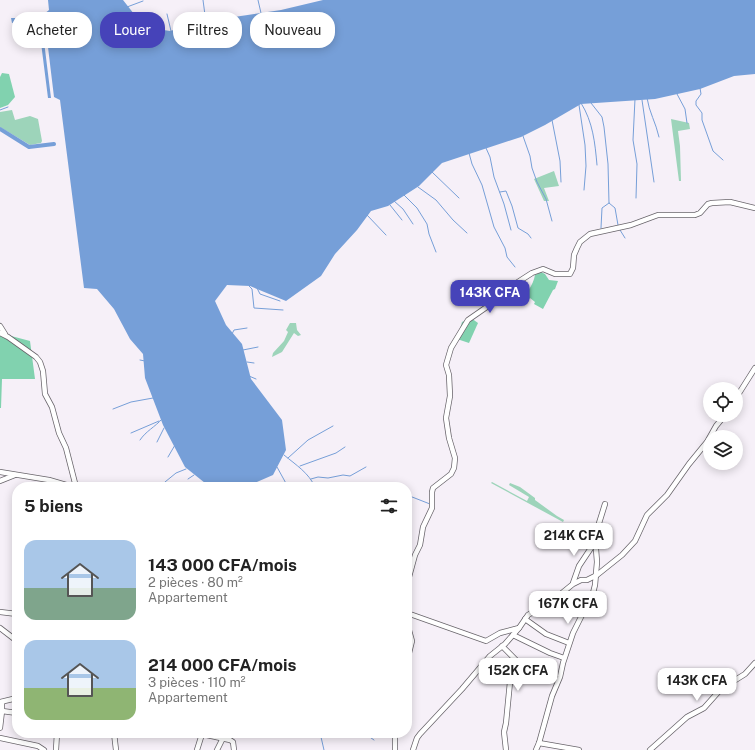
<!DOCTYPE html>
<html lang="fr">
<head>
<meta charset="utf-8">
<style>
  :root { --surface:#fff; --page:#f6f6f6; --text:#222; --muted:#767676; --accent:#4643b9 }
  body { margin:0; font-family:"Public Sans",sans-serif; background:var(--page); color:var(--text); height:100vh; display:flex; flex-direction:column; font-size:15px; white-space:nowrap }
  * { box-sizing:border-box; margin:0 }
  p { font-size:13px; color:var(--muted) }
  .icon { flex:none; width:22px; height:22px; fill:none; stroke:currentColor; stroke-width:2; stroke-linecap:round; stroke-linejoin:round }
  .map { position:relative; flex:1; overflow:hidden }
  .panel { position:absolute; left:12px; top:482px; width:400px; height:256px; display:flex; flex-direction:column; background:var(--surface); border-radius:16px; box-shadow:0 2px 10px #0003 }
  .panel>* { flex:none }
  .guide { position:absolute; left:12px; top:12px; width:400px; height:36px; display:flex; gap:8px }
  .tools { position:absolute; left:703px; top:382px; display:grid; gap:8px }
  .tools a { display:grid; place-items:center; width:40px; height:40px; border-radius:50%; background:var(--surface); box-shadow:0 2px 10px #0003; font-size:20px }
  .price { position:absolute; translate:-50% -34px; padding:0 9px; border-radius:8px; background:#fff; color:#222; font-size:13px; line-height:26px; filter:drop-shadow(0 1px 2px #0008) }
  .price::after { content:''; position:absolute; left:50%; top:24px; width:12px; height:9px; margin-left:-6px; background:inherit; clip-path:polygon(0 0,100% 0,50% 100%) }
  .price.on { background:var(--accent); color:#fff }
  ul { padding:0; list-style:none }
  li { display:flex; align-items:center; gap:12px; height:100px; padding:0 12px }
  li span { display:grid; place-items:center; flex:none; width:112px; height:80px; border-radius:12px; color:#555 }
  li>.icon { margin-inline-start:auto }
  span .icon { width:48px; height:48px; fill:#fffc; stroke-width:1 }
  li b { font-size:17px }
  h2 { display:flex; justify-content:space-between; align-items:center; height:48px; padding:0 12px; font-size:17px }
  .chip { padding:0 14px; border-radius:16px; background:var(--surface); box-shadow:0 2px 10px #0003; font-size:14px; line-height:36px }
  .chip.on { background:var(--accent); color:#fff }
  .map>svg:first-child { display:block }
</style>
</head>
<body>
<div class="map">
<svg width="755" height="750" viewBox="0 0 755 750">
  <rect width="100%" height="100%" fill="#f6f0f8"/>
  <g fill="#9dd4ba">
    <polygon points="12,110 15,120 30,116 38,119 42,141 41,143 30,145 0,127 0,112"/>
    <polygon points="671,119 689,123 690,129 678,131 680,146 681,181 679,181"/>
    <polygon points="554,171 559,186 544,188 549,201 544,201 534,179"/>
    <polygon points="290,323 296,323 297,330 301,335 298,336 294,333 282,352 272,357 273,353 284,341 288,332 286,330"/>
    <polygon points="492,482 527,501 529,497 509,485 510,483 520,487 535,498 535,500 557,516 564,520 563,522 491,483"/>
  </g>
  <g fill="#81d2af">
    <polygon points="2,73 9,74 15,97 8,105 0,108 0,77"/>
    <path d="M 541,272 L 545,274 L 549,280 L 558,281 L 555,289 L 553,290 L 543,309 L 534,304 L 535,302 L 530,298 L 523,305 L 519,302 C 526,294 533,286 535,275 Z"/>
    <polygon points="471,318 478,323 469,343 457,339 462,322"/>
    <polygon points="0,333 30,341 35,379 2,379 1,408 0,408"/>
  </g>
  <g fill="#769fd8">
    <polygon points="48,0 123,0 134,14 151,28 170,31 207,21 281,10 323,0 755,0 755,74 734,76 700,89 655,99 581,104 545,125 521,137 442,163 419,186 388,206 371,211 357,230 335,254 321,276 286,301 250,286 227,285 215,301 226,325 242,344 251,379 282,420 286,450 273,475 245,487 210,487 185,467 163,425 145,378 143,354 130,339 114,309 97,289 84,288 60,100 54,97 44,14 49,10"/>
    <polygon points="41,17 51,98 48,98 38,19 12,23 11,18 15,18 16,20"/>
  </g>
  <g fill="none" stroke-linecap="round" stroke-linejoin="round">
    <g stroke="#769fd8" stroke-width="1">
      <polyline points="203,0 205,15 209,20"/>
      <polyline points="258,0 261,13"/>
      <polyline points="127,7 143,1"/>
      <polyline points="167,14 171,31"/>
      <polyline points="700,88 701,94 696,101 696,105 702,113 702,120 713,151 723,160"/>
      <polyline points="677,94 685,109 687,123"/>
      <path d="M 647,98 C 649,112 656,123 659,137"/>
      <polyline points="635,99 633,140 637,164 636,198"/>
      <polyline points="642,100 654,182"/>
      <path d="M 581,103 C 593,122 595,143 597,165"/>
      <polyline points="591,103 602,117 604,127 608,164 609,203 615,208 618,225"/>
      <polyline points="579,105 585,145 586,166 584,190"/>
      <polyline points="0,110 8,107"/>
      <polyline points="552,120 560,161 561,182"/>
      <polyline points="523,136 530,156 532,168 537,182 546,199 552,221"/>
      <polyline points="486,148 490,157 494,177 504,204 511,230"/>
      <polyline points="469,153 472,164 482,185 494,227 505,248 507,257 515,267"/>
      <polyline points="432,172 459,198"/>
      <polyline points="418,187 436,200 453,220 467,233"/>
      <polyline points="500,192 506,191 512,206 518,228 528,234 531,238"/>
      <polyline points="404,195 417,208 427,224 429,234 436,252"/>
      <polyline points="394,201 403,209 413,224"/>
      <polyline points="390,205 402,220"/>
      <polyline points="367,215 386,235"/>
      <polyline points="601,228 602,208 609,203"/>
      <polyline points="620,230 625,238"/>
      <polyline points="249,286 252,289 254,308 283,310"/>
      <polyline points="257,288 260,294 280,301"/>
      <polyline points="232,334 234,330 247,328"/>
      <polyline points="243,350 258,347"/>
      <polyline points="140,360 145,361"/>
      <polyline points="247,362 254,363"/>
      <polyline points="249,376 256,379"/>
      <polyline points="113,409 131,402 153,398"/>
      <polyline points="131,433 159,421"/>
      <path d="M 140,440 C 146,431 155,427 162,419"/>
      <polyline points="157,442 164,428"/>
      <path d="M 284,455 C 296,465 309,473 315,487"/>
      <polyline points="168,457 175,445"/>
      <polyline points="288,458 308,440 333,426"/>
      <polyline points="300,466 336,453 345,447"/>
      <polyline points="277,467 288,487"/>
      <polyline points="188,479 194,475"/>
      <polyline points="311,479 318,477 328,478 343,475 350,476 366,467"/>
      <polyline points="165,482 176,473 186,469"/>
      <polyline points="407,495 430,504"/>
      <polyline points="317,733 321,737 324,750"/>
      <polyline points="364,733 374,740"/>
    </g>
    <polyline stroke="#769fd8" stroke-width="4" points="0,129 29,147 54,144"/>
    <defs>
      <g id="minor">
        <polyline points="0,326 5,334"/>
        <polyline points="0,333 8,337 36,357 40,362 43,371 45,394 52,407 59,433 66,448 76,487"/>
        <polyline points="736,398 755,368"/>
        <polyline points="0,472 49,480 73,487"/>
        <polyline points="0,481 15,475"/>
        <polyline points="573,583 579,566 591,548 594,538"/>
        <polyline points="407,596 409,577 415,555 420,545 423,527 432,508 432,492 433,488 451,474 454,468 455,458 449,438 446,418 450,396 449,375 446,365 451,348 468,320 504,295 518,282 532,273 543,269 555,274 570,274 573,268 574,255 577,248 580,242 590,234 631,225 658,215 695,215 700,213 708,204 712,203 730,202 755,208"/>
        <polyline points="0,612 17,614"/>
        <polyline points="407,613 486,641 500,633 519,628 528,615 557,597 573,584 581,580 587,580 597,575 622,555 635,541 647,515 667,495 689,464 707,442 716,426 725,415"/>
        <polyline points="525,619 546,634 569,643"/>
        <polyline points="407,623 412,641 407,661"/>
        <polyline points="0,628 17,641"/>
        <polyline points="513,635 550,653 564,658"/>
        <polyline points="502,646 519,663 520,665 510,682 506,723 504,732 506,750"/>
        <polyline points="0,702 17,698"/>
        <polyline points="2,711 17,713"/>
        <polyline points="0,728 2,711 2,702"/>
        <polyline points="114,733 116,750"/>
        <polyline points="185,733 186,735 202,734 230,740 233,742 234,750"/>
        <polyline points="0,738 38,746 44,750"/>
        <polyline points="539,743 579,750"/>
        <polyline points="56,750 57,733"/>
        <polyline points="197,750 202,734"/>
        <polyline points="217,750 223,738"/>
        <polyline points="395,750 395,733"/>
        <polyline points="413,750 417,738 420,734 462,689 490,656 505,644 519,628"/>
        <polyline points="536,750 539,743 552,696 560,677 563,663 573,633 593,593 595,585 597,562 595,536 605,504"/>
        <polyline points="650,750 687,717 704,708 721,689 745,674 755,663"/>
      </g>
    </defs>
    <use href="#minor" stroke="#69656b" stroke-width="6"/>
    <use href="#minor" stroke="#fff" stroke-width="4.5"/>
  </g>
</svg>
<div class="tools">
<a><svg class="icon" aria-label="locate" viewBox="0 0 24 24"><circle cx="12" cy="12" r="6"/><path d="M12 2v4M12 18v4M2 12h4M18 12h4"/></svg></a>
<a><svg class="icon" aria-label="layers" viewBox="0 0 24 24"><path d="M12 4l9 5-9 5-9-5zM3 14l9 5 9-5"/></svg></a>
</div>
<b class="price on" style="left:490px;top:314px">143K CFA</b>
<b class="price" style="left:574px;top:557px">214K CFA</b>
<b class="price" style="left:568px;top:625px">167K CFA</b>
<b class="price" style="left:518px;top:692px">152K CFA</b>
<b class="price" style="left:697px;top:702px">143K CFA</b>
<div class="guide">
<a class="chip">Acheter</a>
<a class="chip on">Louer</a>
<a class="chip">Filtres</a>
<a class="chip">Nouveau</a>
</div>
<section class="panel">
<h2>5 biens<svg class="icon" aria-label="filters" viewBox="0 0 24 24"><path d="M4 7h16M4 17h16"/><circle cx="9" cy="7" r="2"/><circle cx="15" cy="17" r="2"/></svg></h2>
<ul>
<li><span style="background:linear-gradient(#a9c7e8 60%,#7fa58c 0)"><svg class="icon" aria-label="home" viewBox="0 0 24 24"><path d="M3 11l9-7 9 7M6 9v11h12V9"/></svg></span><div><b>143 000 CFA/mois</b><p>2 pièces · 80 m²</p><p>Appartement</p></div></li>
<li><span style="background:linear-gradient(#a9c7e8 60%,#8fb573 0)"><svg class="icon" aria-label="home" viewBox="0 0 24 24"><path d="M3 11l9-7 9 7M6 9v11h12V9"/></svg></span><div><b>214 000 CFA/mois</b><p>3 pièces · 110 m²</p><p>Appartement</p></div></li>
</ul>
</section>
</div>
</body>
</html>
